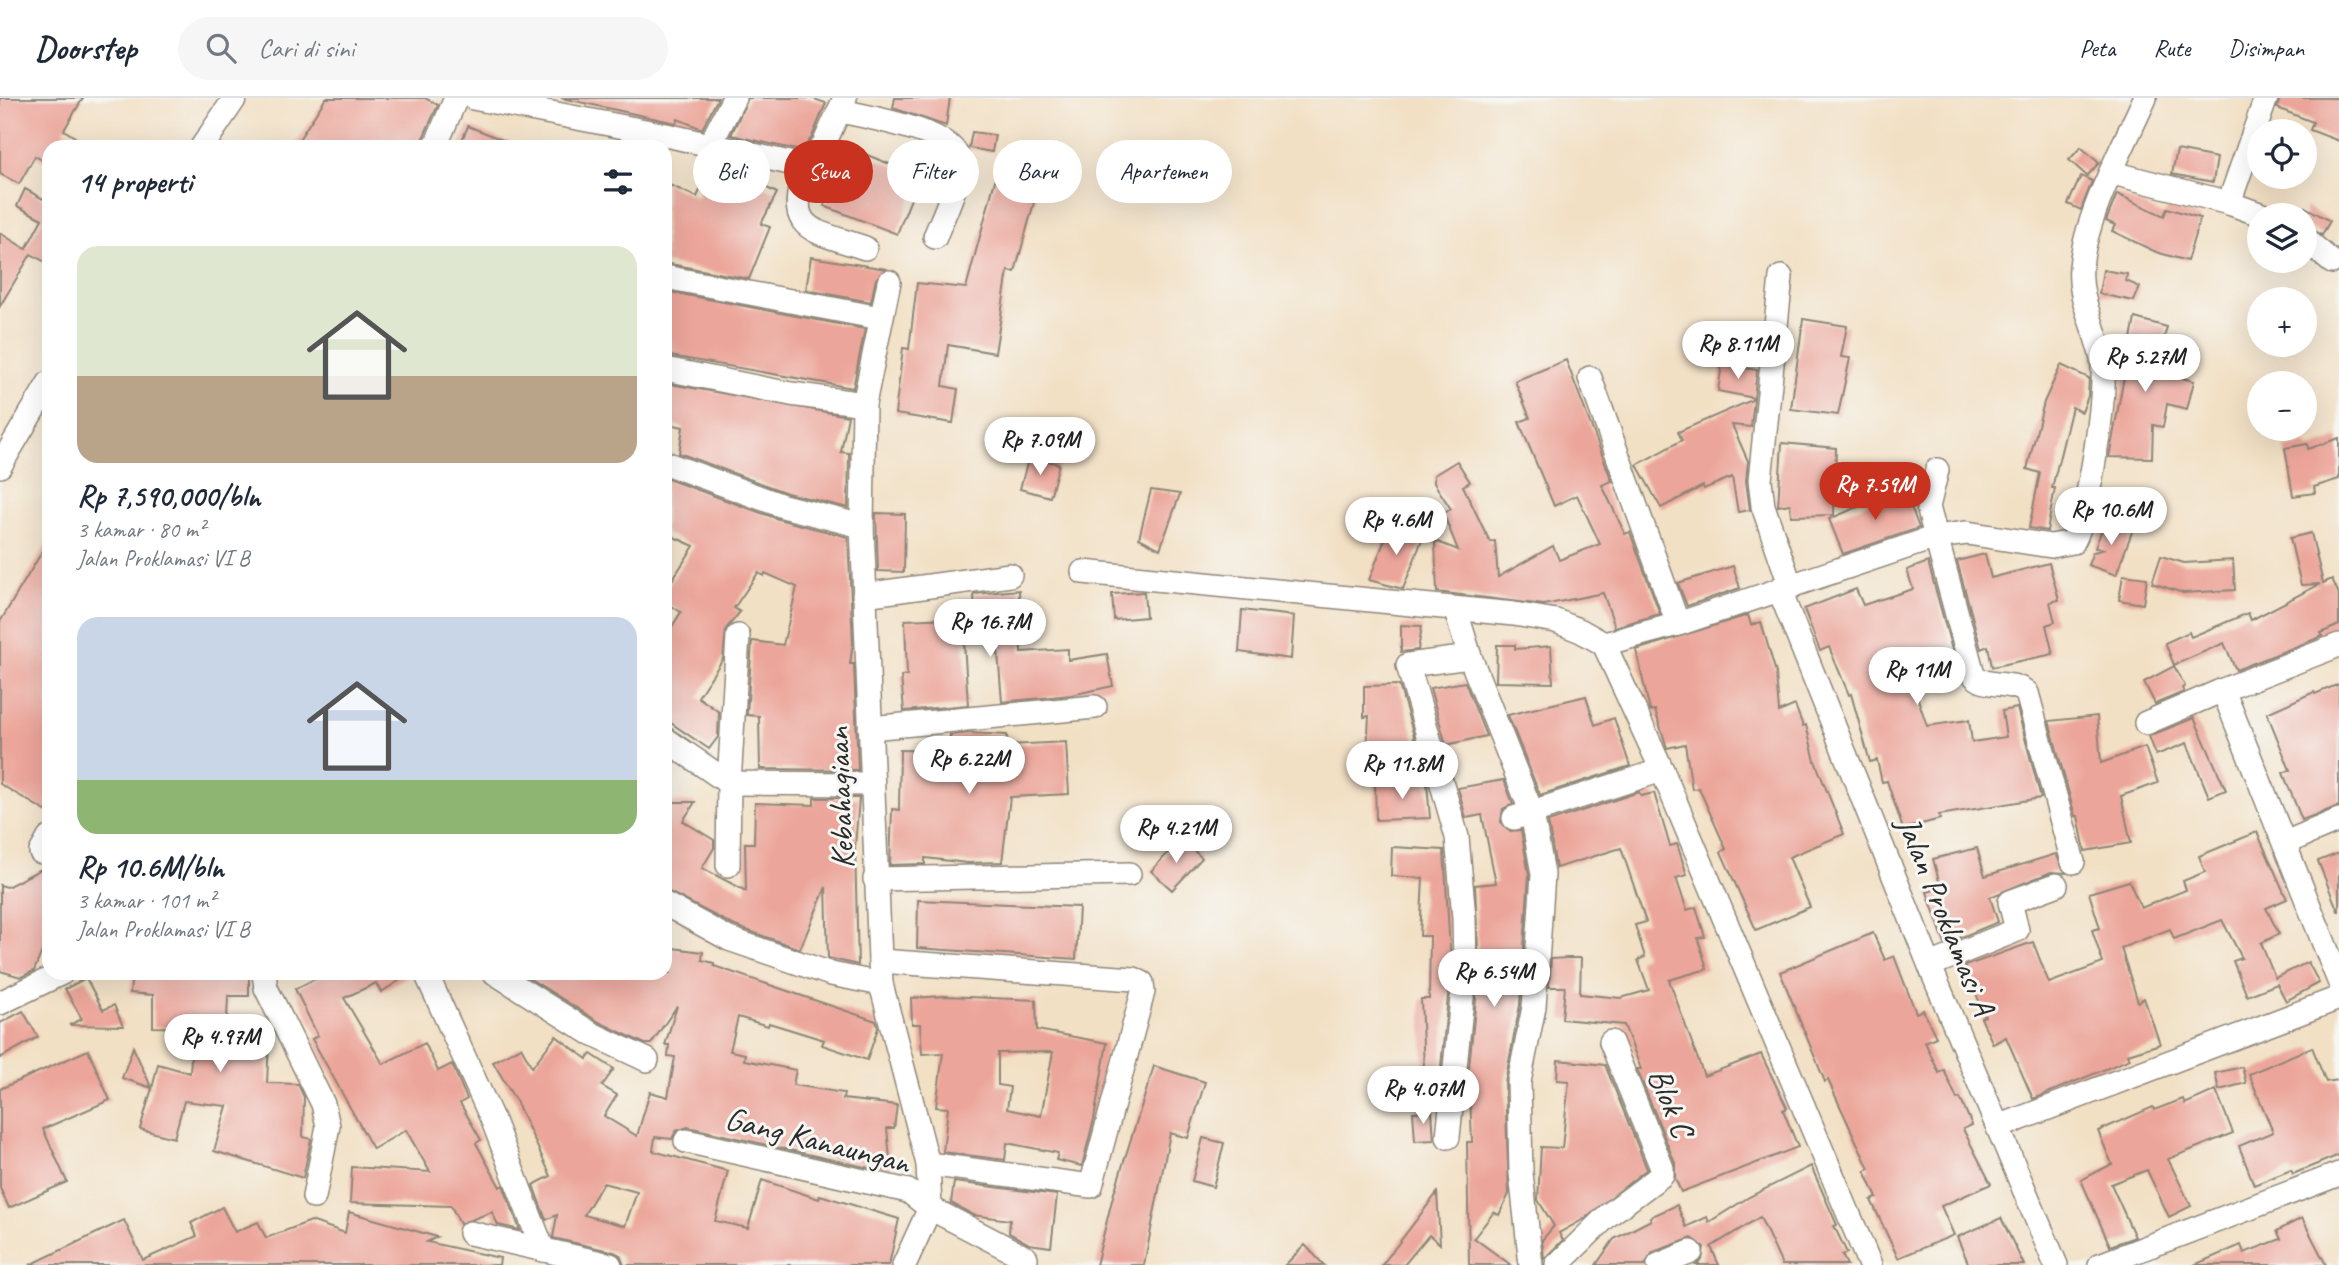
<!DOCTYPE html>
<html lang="id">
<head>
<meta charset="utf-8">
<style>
  :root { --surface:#fff; --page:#f6f6f7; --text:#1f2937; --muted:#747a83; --line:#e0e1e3; --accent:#c8321e }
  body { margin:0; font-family:Caveat,sans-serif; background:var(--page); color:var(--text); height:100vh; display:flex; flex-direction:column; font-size:26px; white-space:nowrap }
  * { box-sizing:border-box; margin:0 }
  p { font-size:23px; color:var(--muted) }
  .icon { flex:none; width:38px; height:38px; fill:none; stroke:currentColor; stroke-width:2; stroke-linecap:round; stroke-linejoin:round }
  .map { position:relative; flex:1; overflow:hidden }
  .side { position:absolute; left:42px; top:42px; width:630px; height:840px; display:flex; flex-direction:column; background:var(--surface); border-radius:21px; box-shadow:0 7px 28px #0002 }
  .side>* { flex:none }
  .banner { position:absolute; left:693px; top:42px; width:665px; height:63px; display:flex; gap:14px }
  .tools { position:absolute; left:2247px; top:21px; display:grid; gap:14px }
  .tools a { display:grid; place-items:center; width:70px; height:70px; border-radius:50%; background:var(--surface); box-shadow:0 7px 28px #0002; font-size:35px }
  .price { position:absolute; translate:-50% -60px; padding:0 16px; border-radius:24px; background:#fff; color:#222; font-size:23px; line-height:46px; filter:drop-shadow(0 2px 4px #0008) }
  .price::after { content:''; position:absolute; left:50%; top:42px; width:21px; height:16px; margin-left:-10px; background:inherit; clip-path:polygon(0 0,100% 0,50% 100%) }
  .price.selected { background:var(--accent); color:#fff }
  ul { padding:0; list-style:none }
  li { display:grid; align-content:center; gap:14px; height:371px; padding:0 35px }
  li span { display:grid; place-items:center; height:217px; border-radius:21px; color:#555 }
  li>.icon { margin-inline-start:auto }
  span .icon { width:126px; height:126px; fill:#fffc; stroke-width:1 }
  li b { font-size:30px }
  h2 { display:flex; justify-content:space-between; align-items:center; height:84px; padding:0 35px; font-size:30px }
  .tag { padding:0 24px; border-radius:32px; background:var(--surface); box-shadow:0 7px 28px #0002; font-size:24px; line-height:63px }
  .tag.selected { background:var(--accent); color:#fff }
  header { display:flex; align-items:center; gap:42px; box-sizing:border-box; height:98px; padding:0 35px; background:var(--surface); border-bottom:2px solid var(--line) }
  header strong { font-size:33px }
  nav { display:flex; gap:38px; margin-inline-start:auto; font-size:24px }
  .search { width:490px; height:63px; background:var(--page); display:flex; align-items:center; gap:18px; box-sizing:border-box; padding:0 24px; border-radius:38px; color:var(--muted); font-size:26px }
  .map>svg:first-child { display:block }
</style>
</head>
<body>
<header>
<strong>Doorstep</strong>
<div class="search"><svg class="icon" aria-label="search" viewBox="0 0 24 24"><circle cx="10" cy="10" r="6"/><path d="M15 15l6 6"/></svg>Cari di sini</div>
<nav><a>Peta</a><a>Rute</a><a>Disimpan</a></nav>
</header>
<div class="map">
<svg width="2339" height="1167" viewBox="0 0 2339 1167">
  <rect width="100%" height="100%" fill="#f6f6f2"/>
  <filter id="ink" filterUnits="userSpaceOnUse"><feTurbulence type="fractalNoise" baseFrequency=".0143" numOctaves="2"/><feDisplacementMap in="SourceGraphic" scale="14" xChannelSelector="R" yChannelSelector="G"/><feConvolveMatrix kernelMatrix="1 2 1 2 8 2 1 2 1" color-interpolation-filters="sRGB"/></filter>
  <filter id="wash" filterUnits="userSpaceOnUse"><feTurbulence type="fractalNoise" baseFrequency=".00686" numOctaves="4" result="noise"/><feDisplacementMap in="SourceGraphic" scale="28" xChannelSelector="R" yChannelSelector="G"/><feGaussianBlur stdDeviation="1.57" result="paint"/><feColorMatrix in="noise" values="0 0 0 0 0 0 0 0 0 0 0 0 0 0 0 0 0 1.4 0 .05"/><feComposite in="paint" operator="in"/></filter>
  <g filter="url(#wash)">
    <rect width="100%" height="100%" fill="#f2e0c5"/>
    <g id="blocks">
      <g fill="#eca59a" fill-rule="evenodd">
        <polygon points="0,0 83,0 64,32 90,49 49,49 49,66 35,58 19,86 0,76"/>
        <polygon points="326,0 425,0 438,7 419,49 294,49"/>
        <polygon points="561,0 718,0 702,31 678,21 676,25"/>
        <polygon points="748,0 811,0 826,5 812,39 801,53 731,37"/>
        <polygon points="895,0 950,0 946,28 893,10"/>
        <polygon points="2280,0 2339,0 2339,43 2310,32 2313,24 2277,10"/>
        <polygon points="468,28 518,48 517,49 459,49"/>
        <polygon points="972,34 995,37 992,54 969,50"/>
        <polygon points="847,49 920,78 897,136 824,108"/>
        <polygon points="2081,49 2099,65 2087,78 2069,62"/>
        <polygon points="2177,52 2217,60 2213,84 2172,76"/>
        <polygon points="714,62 753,71 749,81 777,95 761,126 770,129 749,181 665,165 665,85 697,99"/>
        <polygon points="997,75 1039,86 1015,174 1008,173 995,255 948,247 943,288 958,291 953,325 895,316 903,250 909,251 917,185 966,190"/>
        <polygon points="2081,78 2092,83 2081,112 2068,106"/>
        <polygon points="25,91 49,104 49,166 31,156 0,208 0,135 26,151 42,121 17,108"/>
        <polygon points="2117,96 2164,118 2167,110 2200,120 2187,163 2156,154 2112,133 2115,127 2106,123"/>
        <polygon points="2305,109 2330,123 2322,137 2305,127"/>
        <polygon points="811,159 886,171 876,181 871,204 806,192"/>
        <polygon points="2103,172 2127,176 2126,183 2140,189 2134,203 2099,196"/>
        <polygon points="665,193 865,231 853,290 665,257"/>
        <polygon points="2135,220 2167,229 2155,273 2194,283 2187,311 2167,306 2163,329 2153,327 2152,360 2109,359"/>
        <polygon points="1803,221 1847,228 1841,259 1850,260 1838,317 1791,311"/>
        <polygon points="1566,262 1612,383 1602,387 1625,436 1630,434 1660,516 1615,529 1603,495 1544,507 1437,494 1435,443 1458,452 1443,415 1451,411 1434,385 1434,377 1457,363 1470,384 1463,388 1490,444 1495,443 1498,479 1553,448 1559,462 1600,446 1577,397 1554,408 1519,324 1530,320 1515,283"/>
        <polygon points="1722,266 1757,272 1754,300 1718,293"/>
        <polygon points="2061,267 2089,280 2088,298 2082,314 2072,309 2052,390 2055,390 2047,433 2029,430 2040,375 2027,371 2044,304"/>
        <polygon points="665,285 848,318 841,354 849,355 848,410 787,395 679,355 683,329 665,325"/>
        <polygon points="1754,301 1751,329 1732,327 1748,363 1746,383 1750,412 1738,414 1732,379 1704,391 1703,388 1661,410 1637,367 1682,342 1678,334"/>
        <polygon points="2339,340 2339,381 2314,389 2315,395 2293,398 2285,350 2307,346 2308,351"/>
        <polygon points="1782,345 1836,350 1834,417 1791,418 1790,406 1778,408"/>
        <polygon points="1029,358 1059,366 1050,399 1020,391"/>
        <polygon points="665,380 778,421 848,439 853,545 850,566 854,566 858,672 760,671 759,618 747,617 752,543 783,547 797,489 765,475 764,478 758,475 734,510 740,514 726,531 723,561 698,599 719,614 718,639 709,651 665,621 665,540 681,514 665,504 665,493 694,448 665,435"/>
        <polygon points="1904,390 1919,430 1843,456 1829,421"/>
        <polygon points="1151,392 1180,396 1160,451 1139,440"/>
        <polygon points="876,415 905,416 904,474 878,473"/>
        <polygon points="2106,421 2133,431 2116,477 2088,467 2093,454 2105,451 2095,450"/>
        <polygon points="1391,426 1423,439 1403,491 1369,482"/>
        <polygon points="2311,435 2323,485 2332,481 2339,496 2339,527 2321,535 2323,538 2236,572 2224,545 2174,567 2165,545 2189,534 2191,539 2248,515 2251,522 2320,486 2301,487 2290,440"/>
        <polygon points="49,442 49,715 0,686 0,524"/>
        <polygon points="1985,456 1991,480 2049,465 2059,502 2050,504 2055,524 2046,527 2053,556 1992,569 1988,548 1981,551 1957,463"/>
        <polygon points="2161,458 2184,465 2233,462 2235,492 2183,495 2152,485"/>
        <polygon points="1928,464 1954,559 1909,574 1927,628 1969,622 1972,644 2006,639 2002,613 2017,610 2041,700 1939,717 1940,721 1903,731 1887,683 1882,684 1877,662 1870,664 1851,596 1849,597 1829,549 1820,553 1804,511 1856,491 1863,507 1913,491 1907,472"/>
        <polygon points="1733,468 1740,490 1687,508 1678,485"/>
        <polygon points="2123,477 2147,480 2143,506 2119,502"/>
        <polygon points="1019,492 1021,554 1068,551 1068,562 1107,556 1113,588 1071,597 1002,604 997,542 964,544 968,607 904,613 901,578 907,577 905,522 975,519 974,496"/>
        <polygon points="1144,494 1146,519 1114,522 1112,496"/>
        <polygon points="1242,512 1294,518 1291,561 1239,554"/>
        <polygon points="1748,517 1751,527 1761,524 1776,575 1779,614 1795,607 1803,628 1806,627 1815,663 1844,736 1789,759 1810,809 1756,832 1721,754 1726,751 1699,690 1692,691 1685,646 1667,650 1655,612 1650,613 1636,552"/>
        <polygon points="1401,527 1422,528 1418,552 1401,554"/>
        <polygon points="1497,547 1515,547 1515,551 1551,548 1553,585 1496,584"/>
        <polygon points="2174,568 2185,588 2182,590 2184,594 2155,606 2144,584"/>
        <polygon points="1465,584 1486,638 1446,647 1430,590"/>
        <polygon points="2339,586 2339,708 2302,722 2283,675 2290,672 2267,615 2314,594 2315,596"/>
        <polygon points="1399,587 1414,638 1413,654 1367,652 1369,618 1364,619 1364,588"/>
        <polygon points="1586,598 1595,627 1614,620 1630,668 1540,697 1508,617"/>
        <polygon points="2097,618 2101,665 2145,649 2158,685 2121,698 2131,745 2085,753 2078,718 2075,718 2049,623"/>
        <polygon points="2194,620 2226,692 2209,699 2187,645 2156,657 2149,638"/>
        <polygon points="970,635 1007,637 1007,647 1066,644 1069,696 1010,699 1002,764 967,765 925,760 925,766 890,767 892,711 899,712 900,652 950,653 950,637"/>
        <polygon points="1504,682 1513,706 1503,711 1501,724 1510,733 1521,732 1529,777 1520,907 1505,984 1509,1096 1499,1117 1494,1114 1474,1140 1511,1167 1469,1167 1467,1044 1472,1044 1470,998 1466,998 1479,871 1475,787 1496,785 1482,717 1466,720 1458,690"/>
        <polygon points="1427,685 1430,720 1376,722 1375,686"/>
        <polygon points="1639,694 1641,698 1654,695 1670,748 1677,746 1687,777 1676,780 1687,812 1696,809 1705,839 1698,840 1707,871 1669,882 1704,978 1761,956 1787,1010 1783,1012 1798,1049 1681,1094 1675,1080 1675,1065 1637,971 1641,971 1624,927 1562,921 1565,889 1549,889 1551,861 1568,860 1581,860 1580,896 1621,900 1649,892 1638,862 1645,859 1635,827 1646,824 1621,750 1556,770 1548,724"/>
        <polygon points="814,700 859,700 855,749 858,867 828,860 826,789 800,851 735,828 665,792 665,704 695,704 683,723 714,742 714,750 702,770 746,793 745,745 754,745 755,705 814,707"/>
        <polygon points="2257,734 2287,801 2266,810 2279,836 2261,845 2275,880 2308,864 2319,885 2286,903 2277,886 2247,898 2233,863 2242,860 2222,822 2174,841 2170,831 2121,850 2138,904 2144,900 2160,946 2128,956 2130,961 2033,1001 2006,939 1993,946 1981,920 1985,918 1965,868 2033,844 2049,885 2103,865 2092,832 2100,830 2089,795 2129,783 2141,810 2186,792 2183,783 2205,774 2199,758"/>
        <polygon points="1181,741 1202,760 1172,792 1151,773"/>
        <polygon points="1392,749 1444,752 1451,869 1438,998 1417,998 1417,971 1424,971 1421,901 1429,901 1430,838 1420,838 1423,780 1391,778"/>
        <polygon points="1977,750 1985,778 2056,756 2066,775 2051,774 1990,799 1998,824 1945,846 1927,794 1941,790 1933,761"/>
        <polygon points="2339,755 2339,813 2338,813 2318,763"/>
        <polygon points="49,767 49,835 34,873 21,879 0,873 0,787 7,789"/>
        <polygon points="918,802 1079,809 1076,861 917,850"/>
        <polygon points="1873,835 1885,862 1894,858 1916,915 1923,912 1936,939 1925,944 1939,975 1944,972 1957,1001 1960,1000 1972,1027 1963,1031 1991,1086 1941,1108 1954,1137 1898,1160 1871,1102 1877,1100 1865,1073 1869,1071 1828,982 1825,984 1780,874"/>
        <path d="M 673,850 L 703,854 L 702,862 L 714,865 L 714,868 L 876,923 L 878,930 L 867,962 L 822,947 L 824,942 L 769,925 L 768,928 L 738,919 L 730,953 L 745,956 L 744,962 L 796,972 L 793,987 L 844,995 L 843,1001 L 897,1007 L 894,1030 L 887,1030 L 891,1071 L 878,1072 L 688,1029 L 676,1033 L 672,1041 L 655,1039 L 653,1053 L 728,1073 L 715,1123 L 748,1130 L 762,1082 L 819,1101 L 820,1097 L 899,1121 L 889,1167 L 624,1167 L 620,1157 L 614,1154 L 553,1140 L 557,1117 L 546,1122 L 533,1087 L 551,1078 L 517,1005 L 493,964 L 521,949 L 532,969 L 556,938 L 587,961 L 591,956 L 614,971 L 602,988 L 617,997 L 604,1018 L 637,1038 L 650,994 L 668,999 L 675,959 L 668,958 L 669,947 L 665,947 L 677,908 L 651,946 L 645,946 L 599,924 L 521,875 L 670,875 ZM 603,1085 L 637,1094 L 625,1128 L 584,1117 Z"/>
        <polygon points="132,875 249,877 249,898 228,898 226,942 269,944 267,985 298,986 304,999 303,1039 311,1041 303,1080 214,1053 227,1008 184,1003 174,1040 140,1031 152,990 122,980 133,949 152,991 158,966 190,975 193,930 153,929 153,897 130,895"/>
        <polygon points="327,875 412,875 381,894 376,885 344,900 383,966 425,945 438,973 452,966 467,1001 460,1005 481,1042 476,1045 500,1089 503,1087 520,1132 498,1127 492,1114 460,1126 451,1108 350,1105 352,1069 430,1074 406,1032 373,1051 312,941 318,938 295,891"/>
        <polygon points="86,880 103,912 114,907 123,928 69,927 82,921 65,891"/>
        <path d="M 945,898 L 1036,902 L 1037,932 L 1107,945 L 1094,1021 L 1082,1068 L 1056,1062 L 1058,1055 L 1007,1045 L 1005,1062 L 943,1054 L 948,1010 L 936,1009 L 943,955 L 922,956 L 920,926 L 912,926 L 911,900 ZM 1053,954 L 1041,1018 L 1007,1011 L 1010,989 L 998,987 L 998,955 Z"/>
        <polygon points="23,913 38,939 0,960 0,925"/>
        <polygon points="2312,949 2326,984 2339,982 2339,1057 2293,1076 2291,1072 2254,1087 2239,1048 2273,1034 2249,976"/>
        <polygon points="88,952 110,1002 43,1031 67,1084 9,1110 0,1090 0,991"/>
        <polygon points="1558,962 1605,967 1647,1071 1584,1121 1559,1135 1563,1142 1544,1161 1542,1142 1554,1128 1538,1102 1541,1049 1562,1050 1569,983 1557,982"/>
        <polygon points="1154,968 1205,984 1188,1040 1170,1035 1144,1167 1096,1167 1113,1098"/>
        <polygon points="2242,969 2246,985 2219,992 2215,975"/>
        <polygon points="2216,992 2233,1035 2168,1061 2191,1108 2169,1119 2147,1072 2111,1086 2135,1139 2110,1148 2081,1082 2112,1066 2098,1033 2153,1009 2154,1012 2183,1001 2185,1006"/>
        <polygon points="1432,1013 1434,1042 1415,1043 1413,1014"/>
        <polygon points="1203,1040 1224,1045 1213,1089 1192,1083"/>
        <polygon points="1811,1068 1837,1127 1834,1128 1847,1155 1842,1157 1847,1167 1782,1167 1760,1119 1711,1149 1719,1167 1696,1167 1702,1162 1704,1149 1692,1140 1653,1154 1645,1167 1596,1167 1614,1141 1651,1122 1650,1119 1677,1107 1686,1129 1707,1119 1709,1124 1749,1099"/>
        <polygon points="954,1084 1057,1097 1051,1149 1029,1146 1009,1135 1010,1122 973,1117 951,1105"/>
        <polygon points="1437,1095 1440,1146 1429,1137 1404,1167 1382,1167"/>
        <polygon points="222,1109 235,1134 258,1124 266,1140 311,1123 345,1135 349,1114 437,1139 427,1144 500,1160 499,1167 30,1167 124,1122 143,1162 197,1138 191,1125"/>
        <polygon points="2001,1120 2024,1167 1969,1167 1957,1139"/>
        <polygon points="2302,1120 2326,1167 2194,1167 2241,1147 2244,1155 2281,1141 2277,1133"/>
        <polygon points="1305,1147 1324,1167 1285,1167"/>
      </g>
    </g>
  </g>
  <g filter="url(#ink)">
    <use href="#blocks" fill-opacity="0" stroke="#8e8678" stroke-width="2"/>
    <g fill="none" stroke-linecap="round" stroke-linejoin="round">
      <defs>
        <g id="minor">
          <polyline points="473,0 666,37 807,69 824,46 845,0"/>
          <path d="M 841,13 C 866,19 954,33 958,61 C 961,85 943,117 935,139"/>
          <polyline points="710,47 734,0"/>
          <polyline points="202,49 235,0"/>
          <polyline points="435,49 456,0"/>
          <path d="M 807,69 C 782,134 813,132 865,150"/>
          <polyline points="2113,75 2229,105"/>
          <polyline points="2262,117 2229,105 2266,0"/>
          <polyline points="2305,141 2332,164"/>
          <polyline points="665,179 880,220"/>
          <polyline points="1781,179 1760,382 1763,408 1791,489"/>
          <polyline points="889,184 864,306 862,428 881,886 928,1066 930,1110 904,1167"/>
          <polyline points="665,271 791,296 864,306"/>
          <polyline points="1590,280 1678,526"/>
          <polyline points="665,365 783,408 862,428"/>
          <polyline points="0,368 49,285"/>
          <path d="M 1937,372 L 1928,409 L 1973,576 C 1985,592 2013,581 2027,595 L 2073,764"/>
          <polyline points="1083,474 1514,516 1556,523 1581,533 1604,546 1662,672 1870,1167"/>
          <polyline points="1779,491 1934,878 2056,1167"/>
          <polyline points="864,497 1010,477"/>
          <polyline points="1456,513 1470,559 1532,715 1543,776 1534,909 1519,984 1521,1075 1531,1167"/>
          <path d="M 1604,546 L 1678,526 L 1936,439 L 1967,435 L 2051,448 L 2073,444 C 2088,419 2108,291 2102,261 C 2096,231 2078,200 2081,169 C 2085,118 2124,48 2145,0"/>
          <polyline points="2223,592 2339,547"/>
          <polyline points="2146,625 2223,592 2339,883"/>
          <polyline points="870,630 1095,609"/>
          <polyline points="665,641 729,685 872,686"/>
          <polyline points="1514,720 1662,672"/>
          <polyline points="2285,745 2339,722"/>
          <polyline points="41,754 49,740"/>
          <polyline points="728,767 729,685 738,538"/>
          <polyline points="875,781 1129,776"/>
          <polyline points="665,806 729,841 831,876 881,886"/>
          <polyline points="880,863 1134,881 1142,885 1143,894 1091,1088 928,1066"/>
          <polyline points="1930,867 2017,832 2010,804 2056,787"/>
          <polyline points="264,875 266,890 323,1006 328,1028 314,1099"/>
          <polyline points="426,875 493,1023 543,1152"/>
          <polyline points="495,875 592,936 647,962"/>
          <polyline points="0,905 62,875"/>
          <polyline points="1998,1029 2339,900"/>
          <polyline points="1448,1039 1465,870 1464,820 1457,739 1408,567 1470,559"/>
          <polyline points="686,1043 908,1093 930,1110 1026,1160"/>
          <polyline points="470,1135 610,1167"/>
          <polyline points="1557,1167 1607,1118 1662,1077 1662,1070 1611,944"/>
          <polyline points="1659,1167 1691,1154"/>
          <polyline points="2100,1167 2339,1076"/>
        </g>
      </defs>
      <use href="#minor" stroke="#8e8678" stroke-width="26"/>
      <use href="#minor" stroke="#fff" stroke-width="23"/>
    </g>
  </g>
  <g text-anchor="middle" stroke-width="6" stroke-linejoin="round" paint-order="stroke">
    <g font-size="33" fill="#2b2b2b" stroke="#f6f6f2">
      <text transform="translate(839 700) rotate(-92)" y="12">Kebahagiaan</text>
      <text transform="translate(1947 817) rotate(68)" y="12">Jalan Proklamasi A</text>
      <text transform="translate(1672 1004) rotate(68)" y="12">Blok C</text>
      <text transform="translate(818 1041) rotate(14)" y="12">Gang Kanaungan</text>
    </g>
  </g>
</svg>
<div class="tools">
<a><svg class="icon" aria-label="locate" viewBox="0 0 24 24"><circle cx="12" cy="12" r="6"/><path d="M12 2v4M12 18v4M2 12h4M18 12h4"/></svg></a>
<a><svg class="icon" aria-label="layers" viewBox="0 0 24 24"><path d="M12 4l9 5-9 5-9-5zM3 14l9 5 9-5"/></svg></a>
<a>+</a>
<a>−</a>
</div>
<b class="price" style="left:1738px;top:283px">Rp 8.11M</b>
<b class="price" style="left:2145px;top:296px">Rp 5.27M</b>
<b class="price" style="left:1040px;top:379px">Rp 7.09M</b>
<b class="price selected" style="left:1875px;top:424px">Rp 7.59M</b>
<b class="price" style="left:2111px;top:449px">Rp 10.6M</b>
<b class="price" style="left:1396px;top:459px">Rp 4.6M</b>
<b class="price" style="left:990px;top:561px">Rp 16.7M</b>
<b class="price" style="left:1917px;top:609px">Rp 11M</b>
<b class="price" style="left:969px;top:698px">Rp 6.22M</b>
<b class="price" style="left:1402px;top:703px">Rp 11.8M</b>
<b class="price" style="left:1176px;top:767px">Rp 4.21M</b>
<b class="price" style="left:1494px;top:911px">Rp 6.54M</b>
<b class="price" style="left:220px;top:976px">Rp 4.97M</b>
<b class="price" style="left:1423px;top:1028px">Rp 4.07M</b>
<div class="banner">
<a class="tag">Beli</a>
<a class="tag selected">Sewa</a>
<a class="tag">Filter</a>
<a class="tag">Baru</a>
<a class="tag">Apartemen</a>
</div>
<section class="side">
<h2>14 properti<svg class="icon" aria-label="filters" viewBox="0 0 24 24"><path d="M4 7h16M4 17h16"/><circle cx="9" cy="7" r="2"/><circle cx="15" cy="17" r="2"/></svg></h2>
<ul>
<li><span style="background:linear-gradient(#dfe7d0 60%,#b9a48a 0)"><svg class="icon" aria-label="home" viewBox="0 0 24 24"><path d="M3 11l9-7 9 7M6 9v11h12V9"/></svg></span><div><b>Rp 7,590,000/bln</b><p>3 kamar · 80 m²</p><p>Jalan Proklamasi VI B</p></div></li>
<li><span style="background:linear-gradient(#c9d6e8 75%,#8fb573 0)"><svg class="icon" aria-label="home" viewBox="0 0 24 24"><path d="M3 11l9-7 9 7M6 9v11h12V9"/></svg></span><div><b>Rp 10.6M/bln</b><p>3 kamar · 101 m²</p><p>Jalan Proklamasi VI B</p></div></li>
</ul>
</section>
</div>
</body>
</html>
